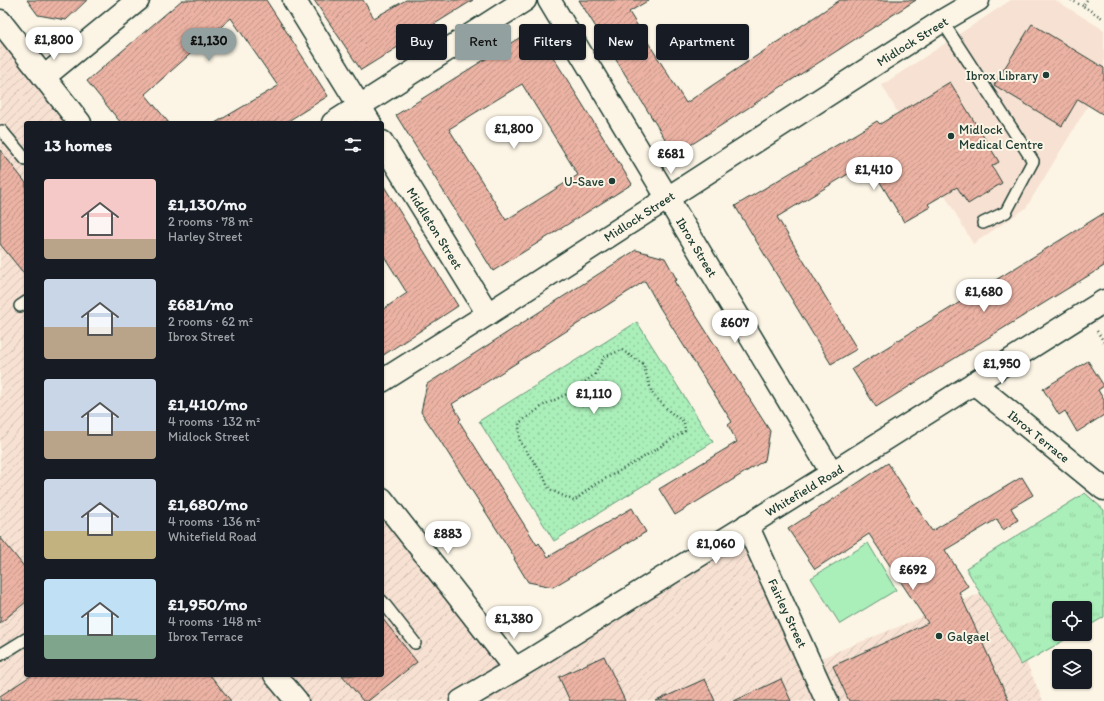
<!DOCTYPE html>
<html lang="en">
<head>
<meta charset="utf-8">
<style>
  :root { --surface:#171b24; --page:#20242c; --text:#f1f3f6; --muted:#9ea1a6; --accent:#92a19f }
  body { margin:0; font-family:Itim,sans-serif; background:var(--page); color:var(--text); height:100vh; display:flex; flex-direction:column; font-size:15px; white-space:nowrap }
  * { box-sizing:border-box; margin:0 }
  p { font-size:13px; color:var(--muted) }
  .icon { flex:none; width:22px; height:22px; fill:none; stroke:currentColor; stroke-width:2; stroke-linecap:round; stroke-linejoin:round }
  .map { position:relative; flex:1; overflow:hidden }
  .sheet { position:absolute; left:24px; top:121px; width:360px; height:556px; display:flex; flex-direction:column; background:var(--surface); border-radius:4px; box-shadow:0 1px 3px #0004 }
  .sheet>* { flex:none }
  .guide { position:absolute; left:396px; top:24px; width:380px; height:36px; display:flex; gap:8px }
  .controls { position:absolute; left:1052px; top:601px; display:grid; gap:8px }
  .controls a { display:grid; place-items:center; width:40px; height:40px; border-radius:4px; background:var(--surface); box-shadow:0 1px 3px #0004; font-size:20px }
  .price { position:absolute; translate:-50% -34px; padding:0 9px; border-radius:14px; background:#fff; color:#222; font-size:13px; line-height:26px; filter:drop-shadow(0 1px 2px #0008) }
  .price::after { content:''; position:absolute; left:50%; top:24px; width:12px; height:9px; margin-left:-6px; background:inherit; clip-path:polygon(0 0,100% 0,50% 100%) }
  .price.current { background:var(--accent); color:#111 }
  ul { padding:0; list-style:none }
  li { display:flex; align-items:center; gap:12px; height:100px; padding:0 20px }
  li span { display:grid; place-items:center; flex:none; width:112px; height:80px; border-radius:4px; color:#555 }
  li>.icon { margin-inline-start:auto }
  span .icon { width:48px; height:48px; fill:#fffc; stroke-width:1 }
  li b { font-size:17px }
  h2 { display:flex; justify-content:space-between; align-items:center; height:48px; padding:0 20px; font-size:17px }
  .tag { padding:0 14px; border-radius:4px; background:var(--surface); box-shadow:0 1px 3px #0004; font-size:14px; line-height:36px }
  .tag.current { background:var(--accent); color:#111 }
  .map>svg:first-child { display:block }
</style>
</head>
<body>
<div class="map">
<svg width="1104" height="701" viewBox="0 0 1104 701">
  <defs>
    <pattern id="industrial-furrows" width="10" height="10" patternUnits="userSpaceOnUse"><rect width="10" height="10" fill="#f7e1d2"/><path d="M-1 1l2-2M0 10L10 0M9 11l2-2" fill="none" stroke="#d3c2b5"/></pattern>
    <pattern id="grass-dots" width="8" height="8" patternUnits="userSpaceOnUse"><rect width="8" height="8" fill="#aaeeb9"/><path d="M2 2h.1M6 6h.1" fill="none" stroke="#92cda0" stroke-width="1.8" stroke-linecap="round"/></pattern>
    <pattern id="park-tufts" width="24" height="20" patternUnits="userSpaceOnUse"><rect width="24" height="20" fill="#aaeeb9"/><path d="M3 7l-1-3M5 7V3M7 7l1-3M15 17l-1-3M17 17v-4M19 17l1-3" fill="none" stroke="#92cda0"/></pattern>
    <pattern id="building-hatch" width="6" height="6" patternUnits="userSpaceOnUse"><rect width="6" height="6" fill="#ecb3a4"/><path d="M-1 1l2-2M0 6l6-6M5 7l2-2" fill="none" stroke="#bf9386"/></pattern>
  </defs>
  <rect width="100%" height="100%" fill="#fcf5e5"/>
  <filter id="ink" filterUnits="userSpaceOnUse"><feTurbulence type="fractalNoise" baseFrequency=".025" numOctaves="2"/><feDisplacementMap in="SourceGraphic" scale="8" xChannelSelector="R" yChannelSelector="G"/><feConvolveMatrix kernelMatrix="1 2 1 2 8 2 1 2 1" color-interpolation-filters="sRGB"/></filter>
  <g filter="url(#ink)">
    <polygon fill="#f7e1d2" points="1011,0 1055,0 1104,30 1104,79 1026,208 973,244 882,85"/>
    <polygon fill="url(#industrial-furrows)" points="0,30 75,123 26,123 26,675 382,675 382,504 515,669 747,525 811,662 994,588 1043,701 0,701"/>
    <polygon fill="url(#grass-dots)" stroke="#649676" points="637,322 713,442 554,541 479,421"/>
    <polygon fill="url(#park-tufts)" stroke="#649676" points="1085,493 1104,510 1104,617 1085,628 1085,608 1059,608 1059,634 1075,634 1021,665 966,568"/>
    <polygon fill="#aaeeb9" stroke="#649676" points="868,543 896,590 840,624 811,578"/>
    <g fill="url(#building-hatch)" stroke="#1f3d34" fill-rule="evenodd">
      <polygon points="27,0 87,0 66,20 38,15"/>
      <polygon points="182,0 266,0 328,96 285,123 215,123 278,86 231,18 145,94 169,123 121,123 87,81"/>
      <polygon points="314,0 363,0 374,18 406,0 473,0 361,70"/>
      <polygon points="579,0 649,0 629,12 686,103 840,0 916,0 675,155"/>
      <polygon points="1032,24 1104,68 1104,115 1078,99 1062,126 994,85"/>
      <path d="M 535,28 L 632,184 L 493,271 L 396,115 ZM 522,84 L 578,175 L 506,220 L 449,129 Z"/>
      <polygon points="950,82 999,162 992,166 1002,183 968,204 957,187 928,204 930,207 904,222 868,162 777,217 857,349 831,364 735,206 877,121 880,124"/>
      <polygon points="0,150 26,183 26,276 0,244"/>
      <polygon points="382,183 458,306 382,356 382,310 407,293 382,253"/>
      <polygon points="1104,213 1104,266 876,407 852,369"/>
      <polygon points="636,250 665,258 677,280 674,281 770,431 765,460 675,515 659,489 737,442 728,425 732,422 660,308 645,281 452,404 461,419 459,421 537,545 539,543 548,557 632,508 646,532 553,587 528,582 514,559 515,558 439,439 421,412 427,384"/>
      <polygon points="1088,361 1104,386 1098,390 1104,400 1104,415 1077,432 1065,411 1059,415 1043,389"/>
      <polygon points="888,463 932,531 1022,477 1033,495 1011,508 1018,520 1003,530 997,519 945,550 968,586 959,592 1009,701 849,701 833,666 928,623 869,534 815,569 788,529"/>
      <polygon points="0,537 26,569 26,602 0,623"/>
      <polygon points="382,618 417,662 368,701 363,701 342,675 382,675"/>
      <polygon points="604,656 625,701 570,701 559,677"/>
      <polygon points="32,675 210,675 231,701 0,701 0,696"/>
      <polygon points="705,679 715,701 656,701"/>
      <polygon points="781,679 791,701 734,701"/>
    </g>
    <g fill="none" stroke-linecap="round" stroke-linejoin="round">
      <defs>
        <g id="service">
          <polyline points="942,21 1033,161 1006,212 983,223"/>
          <polyline points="2,131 26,160"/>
          <polyline points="20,306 26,302"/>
          <polyline points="382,601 415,643"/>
          <polyline points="0,655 26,639"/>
        </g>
        <g id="minor">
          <polyline points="294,0 370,123"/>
          <polyline points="549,0 832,473"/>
          <polyline points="0,21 80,123"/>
          <polyline points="44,77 138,0"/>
          <polyline points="333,123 525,0"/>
          <polyline points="382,142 488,314"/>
          <polyline points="382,381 488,314 942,21 978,0"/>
          <polyline points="974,383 1104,489"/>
          <polyline points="382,499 515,669"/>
          <polyline points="747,525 827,701"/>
          <polyline points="275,675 297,701"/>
          <polyline points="461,701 532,659 832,473 1104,301"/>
        </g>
      </defs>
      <use href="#service" stroke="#1f3d34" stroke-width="14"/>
      <use href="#minor" stroke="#1f3d34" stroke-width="25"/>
      <g stroke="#1f3d34" stroke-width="2.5" stroke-dasharray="1 3" stroke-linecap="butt">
        <polyline points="1071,0 1083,6"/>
        <polyline points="1087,0 1083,6 1104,19"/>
        <polyline points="1097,331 1104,342"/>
        <polygon points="622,350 643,364 652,393 670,412 684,422 685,431 639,460 594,485 574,501 549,489 542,473 520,442 519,423 544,405 575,390 595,374 604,357"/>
      </g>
      <use href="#service" stroke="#fcf5e5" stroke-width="11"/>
      <use href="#minor" stroke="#fcf5e5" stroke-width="22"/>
    </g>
  </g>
  <g fill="#1f3d34" stroke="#fcf5e5" stroke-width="1.5">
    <circle cx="1046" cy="75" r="4"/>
    <circle cx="951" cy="136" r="4"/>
    <circle cx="612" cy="181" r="4"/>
    <circle cx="939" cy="636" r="4"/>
  </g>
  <g text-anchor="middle" stroke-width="4" stroke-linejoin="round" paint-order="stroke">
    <g font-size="13" fill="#1f3d34" stroke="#fcf5e5">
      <text transform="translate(912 41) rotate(-32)" y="5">Midlock Street</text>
      <text transform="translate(639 216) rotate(-33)" y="5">Midlock Street</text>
      <text transform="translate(435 228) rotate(58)" y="5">Middleton Street</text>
      <text transform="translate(697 247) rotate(59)" y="5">Ibrox Street</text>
      <text transform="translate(1039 436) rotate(39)" y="5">Ibrox Terrace</text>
      <text transform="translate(804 490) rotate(-31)" y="5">Whitefield Road</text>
      <text transform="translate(788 613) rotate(65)" y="5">Fairley Street</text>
    </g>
    <g font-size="13" fill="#1f3d34" stroke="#fcf5e5" text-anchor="end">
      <text x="1038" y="80">Ibrox Library</text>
      <text x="959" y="134" text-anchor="start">Midlock<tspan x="959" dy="15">Medical Centre</tspan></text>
      <text x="604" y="186">U-Save</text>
      <text x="947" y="641" text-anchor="start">Galgael</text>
    </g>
  </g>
</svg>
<div class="controls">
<a><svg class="icon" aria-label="locate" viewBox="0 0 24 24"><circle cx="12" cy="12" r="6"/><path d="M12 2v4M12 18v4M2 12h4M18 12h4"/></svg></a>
<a><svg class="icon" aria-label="layers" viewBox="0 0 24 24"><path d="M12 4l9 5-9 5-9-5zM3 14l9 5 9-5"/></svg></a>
</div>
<b class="price" style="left:54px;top:61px">£1,800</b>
<b class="price current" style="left:209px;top:62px">£1,130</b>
<b class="price" style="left:514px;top:150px">£1,800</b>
<b class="price" style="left:671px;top:175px">£681</b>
<b class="price" style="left:874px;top:191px">£1,410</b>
<b class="price" style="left:984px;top:313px">£1,680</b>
<b class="price" style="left:735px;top:344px">£607</b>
<b class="price" style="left:1002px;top:385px">£1,950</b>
<b class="price" style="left:594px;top:415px">£1,110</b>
<b class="price" style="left:448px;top:555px">£883</b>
<b class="price" style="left:716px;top:565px">£1,060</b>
<b class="price" style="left:913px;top:591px">£692</b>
<b class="price" style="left:514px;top:640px">£1,380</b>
<div class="guide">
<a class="tag">Buy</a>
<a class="tag current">Rent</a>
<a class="tag">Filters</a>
<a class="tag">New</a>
<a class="tag">Apartment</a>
</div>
<section class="sheet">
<h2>13 homes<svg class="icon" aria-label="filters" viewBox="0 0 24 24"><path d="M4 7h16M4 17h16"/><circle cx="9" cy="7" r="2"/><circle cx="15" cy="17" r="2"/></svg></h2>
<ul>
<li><span style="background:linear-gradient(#f6c9c9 75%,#b9a48a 0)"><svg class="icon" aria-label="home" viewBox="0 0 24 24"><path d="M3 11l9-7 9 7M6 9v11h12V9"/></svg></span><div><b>£1,130/mo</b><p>2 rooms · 78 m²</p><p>Harley Street</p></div></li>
<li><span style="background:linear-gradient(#c9d6e8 60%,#b9a48a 0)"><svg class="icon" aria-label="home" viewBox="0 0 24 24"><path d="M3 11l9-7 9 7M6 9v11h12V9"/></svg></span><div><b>£681/mo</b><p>2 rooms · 62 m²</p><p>Ibrox Street</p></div></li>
<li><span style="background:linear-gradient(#c9d6e8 65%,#b9a48a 0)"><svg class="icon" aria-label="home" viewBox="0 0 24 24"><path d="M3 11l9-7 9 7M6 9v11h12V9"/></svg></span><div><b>£1,410/mo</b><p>4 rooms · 132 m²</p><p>Midlock Street</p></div></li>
<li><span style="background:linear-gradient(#c9d6e8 65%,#c2b280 0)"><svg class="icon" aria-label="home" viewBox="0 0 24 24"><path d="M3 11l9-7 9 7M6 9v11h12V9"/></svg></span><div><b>£1,680/mo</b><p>4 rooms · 136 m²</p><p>Whitefield Road</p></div></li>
<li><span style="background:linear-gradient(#bfe0f5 70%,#7fa58c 0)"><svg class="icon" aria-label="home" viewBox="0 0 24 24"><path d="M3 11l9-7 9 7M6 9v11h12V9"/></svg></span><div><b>£1,950/mo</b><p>4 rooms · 148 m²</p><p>Ibrox Terrace</p></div></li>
</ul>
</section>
</div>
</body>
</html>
